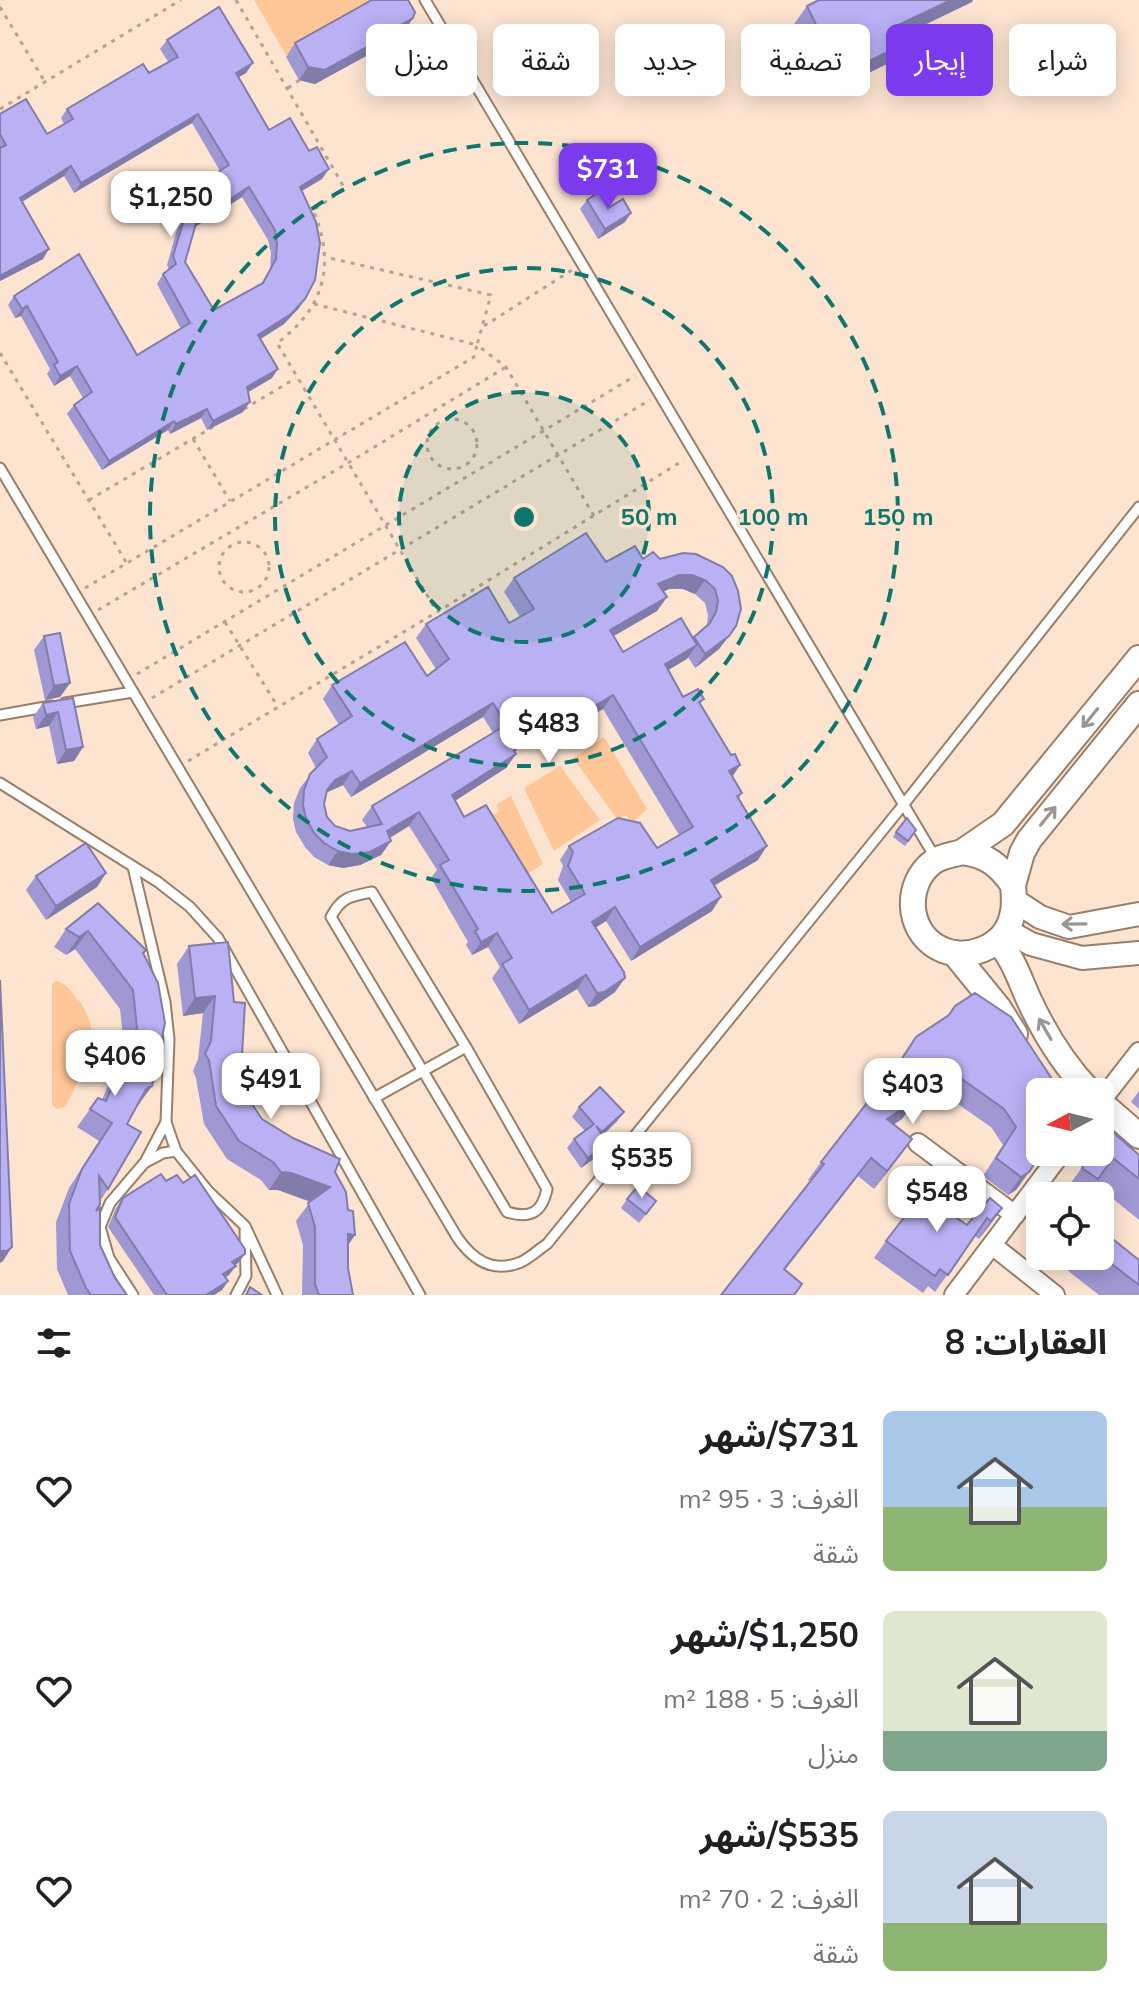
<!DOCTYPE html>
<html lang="ar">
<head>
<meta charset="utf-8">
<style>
  :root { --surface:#fff; --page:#f6f6f6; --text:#202124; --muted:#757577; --accent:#7c3aed }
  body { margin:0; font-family:Mulish,"Noto Sans Arabic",sans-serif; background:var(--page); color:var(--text); direction:rtl; height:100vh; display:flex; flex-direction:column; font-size:30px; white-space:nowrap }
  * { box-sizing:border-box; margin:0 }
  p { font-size:26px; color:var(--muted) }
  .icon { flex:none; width:44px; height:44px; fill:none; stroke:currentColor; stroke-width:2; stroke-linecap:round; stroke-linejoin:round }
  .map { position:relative; height:1295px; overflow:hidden; direction:ltr }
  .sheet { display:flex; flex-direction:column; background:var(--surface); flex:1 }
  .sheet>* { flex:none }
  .guide { position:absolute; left:24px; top:24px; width:1092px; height:72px; direction:rtl; display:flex; gap:16px }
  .needle { width:52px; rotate:263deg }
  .tools { position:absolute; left:1026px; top:1078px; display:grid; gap:16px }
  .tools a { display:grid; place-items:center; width:88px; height:88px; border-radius:12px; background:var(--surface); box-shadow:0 4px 20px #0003; font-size:40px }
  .price { position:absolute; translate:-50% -68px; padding:0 18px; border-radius:16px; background:#fff; color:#222; font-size:26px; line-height:52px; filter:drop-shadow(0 2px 4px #0008) }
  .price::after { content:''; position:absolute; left:50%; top:48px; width:24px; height:18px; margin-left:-12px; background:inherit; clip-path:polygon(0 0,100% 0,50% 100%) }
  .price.active { background:var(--accent); color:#fff }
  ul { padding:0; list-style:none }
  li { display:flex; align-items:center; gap:24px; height:200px; padding:0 32px }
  li span { display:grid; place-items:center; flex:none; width:224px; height:160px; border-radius:12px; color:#555 }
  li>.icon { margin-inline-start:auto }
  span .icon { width:96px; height:96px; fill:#fffc; stroke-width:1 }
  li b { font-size:34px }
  h2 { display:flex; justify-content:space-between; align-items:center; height:96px; padding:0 32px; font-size:34px }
  .pill { padding:0 28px; border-radius:12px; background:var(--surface); box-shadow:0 4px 20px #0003; font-size:28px; line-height:72px }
  .pill.active { background:var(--accent); color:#fff }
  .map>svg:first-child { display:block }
</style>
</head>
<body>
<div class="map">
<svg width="1139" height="1295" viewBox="0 0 1139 1295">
  <rect width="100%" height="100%" fill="#fde4d1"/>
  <g fill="#ffc698">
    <polygon points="254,0 382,0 286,55"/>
    <polygon points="604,737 647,809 632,823 626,815 618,820 573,758"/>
    <polygon points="560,766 600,820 554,851 524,788"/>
    <polygon points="511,796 543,864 518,880 484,823 499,811 496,805"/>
    <path d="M 56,981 C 67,983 72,993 79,1001 C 107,1036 82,1072 66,1106 L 57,1109 L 52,1105 L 52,984 Z"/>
  </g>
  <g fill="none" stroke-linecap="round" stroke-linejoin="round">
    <defs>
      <g id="service">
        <polyline points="425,0 936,859"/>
        <path d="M 0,468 L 457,1237 C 472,1259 492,1274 521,1262 C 530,1258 539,1249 547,1244 L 904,804 L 1139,507"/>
        <polyline points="65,703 133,692"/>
        <polyline points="0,715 51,706"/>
        <polyline points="0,783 158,882 190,907 218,938 420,1295"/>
        <polyline points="133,867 165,1002 169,1039 166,1122 176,1151 208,1191 245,1226 277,1295"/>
        <path d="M 372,892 L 466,1047 L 547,1189 C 542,1213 530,1219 507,1212 L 331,917 C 341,897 351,896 372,892 Z"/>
        <polyline points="374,1098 466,1047"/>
        <polyline points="146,1162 163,1153 176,1151"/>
        <polyline points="133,1295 109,1258 100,1227 110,1203 145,1162 166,1122"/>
        <polyline points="236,1295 246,1276 245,1230"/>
      </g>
      <g id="minor">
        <polyline points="1100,1102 1139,1052"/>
        <polyline points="918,1143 1015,1215"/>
        <polyline points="992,1245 1055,1295"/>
        <polyline points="954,1295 1062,1152"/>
      </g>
      <g id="tertiary">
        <polyline points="1014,900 1040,917 1069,927 1139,914"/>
        <polyline points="1006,930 1031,944 1082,958 1139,953"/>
      </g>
      <g id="secondary">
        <path d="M 962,852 C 987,855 999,865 1013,885 C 1014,895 1015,906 1012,916 C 1005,948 965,963 937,947 C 906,929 905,883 933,862 C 941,856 953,855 962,852 Z"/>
        <polyline points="962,852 1003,824 1139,658"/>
        <polyline points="1013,885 1022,853 1029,840 1139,704"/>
        <path d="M 997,941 C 1014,958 1020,981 1030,1002 C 1045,1034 1066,1067 1090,1092"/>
        <polyline points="954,953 998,1007 1015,1034"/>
        <polyline points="1100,1102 1139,1136"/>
      </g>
    </defs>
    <use href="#service" stroke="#997e68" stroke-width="13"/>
    <use href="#minor" stroke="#997e68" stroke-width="22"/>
    <use href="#tertiary" stroke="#997e68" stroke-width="26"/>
    <use href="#secondary" stroke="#997e68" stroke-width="28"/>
    <g stroke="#b7a293" stroke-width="3" stroke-dasharray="4 6" stroke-linecap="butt">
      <path d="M 236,0 L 345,189 L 313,210 C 336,263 325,308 277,343 L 437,612"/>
      <polyline points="0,7 45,82"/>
      <polyline points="288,88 301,79"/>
      <polyline points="0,109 181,0"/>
      <polyline points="314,304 477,345 491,295 325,257"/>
      <polyline points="484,326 572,270"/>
      <polyline points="0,353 126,562"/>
      <polyline points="244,409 296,378"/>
      <circle cx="452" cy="444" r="25"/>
      <polyline points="193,439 230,501"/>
      <polyline points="89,500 213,427"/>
      <circle cx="244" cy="567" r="25"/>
      <polyline points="85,588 474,357 477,345 506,367 594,516"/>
      <polyline points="98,610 348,463 506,367"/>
      <polyline points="225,622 278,707"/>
      <polyline points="137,674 635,376"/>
      <polyline points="152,698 650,400"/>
      <polyline points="188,761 437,612 684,460"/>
    </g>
    <use href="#service" stroke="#fff" stroke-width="9"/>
    <use href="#minor" stroke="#fff" stroke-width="18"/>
    <use href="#tertiary" stroke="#fff" stroke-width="22"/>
    <use href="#secondary" stroke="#fff" stroke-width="24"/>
  </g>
  <g fill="#9f98d2" fill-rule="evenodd">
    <polygon points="369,0 408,0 404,32 387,41 384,40 377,50 315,84 299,80 286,57 295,43 366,4"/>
    <polygon points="972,2 898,37 902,45 889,63 827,93 794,24 807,6"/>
    <path d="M 167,40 L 246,73 L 239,77 L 269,130 L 322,179 L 302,191 L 299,308 L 284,324 L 261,339 L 272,378 L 248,392 L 243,412 L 207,430 L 201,418 L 170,434 L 168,430 L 102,470 L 67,414 L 74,405 L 83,398 L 70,376 L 54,386 L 47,374 L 50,369 L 21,316 L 15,318 L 8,305 L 14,296 L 137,355 L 181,329 L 157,284 L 163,274 L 169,270 L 167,265 L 182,212 L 176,203 L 183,194 L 220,171 L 192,123 L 74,193 L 64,176 L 22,202 L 43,259 L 0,281 L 0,114 L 47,134 L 64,124 L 61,118 L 67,109 L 149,73 L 169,63 L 160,49 ZM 242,197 L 268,240 L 271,253 L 270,269 L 261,284 L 214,310 L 185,262 L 195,227 Z"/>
    <polygon points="587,200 608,208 625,222 598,239 580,209"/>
    <path d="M 696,554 L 736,626 L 719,649 L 695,668 L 688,657 L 668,670 L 683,697 L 704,699 L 700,704 L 732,777 L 742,793 L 739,798 L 758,860 L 714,886 L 712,911 L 631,961 L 606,921 L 595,928 L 615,992 L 595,1006 L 588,1007 L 577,989 L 519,1024 L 492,978 L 500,967 L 488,947 L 472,955 L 466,945 L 468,942 L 431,878 L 437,870 L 409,826 L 390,838 L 391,841 L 381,855 L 360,865 L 343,868 L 328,865 L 314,857 L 305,847 L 296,832 L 293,819 L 294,803 L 300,788 L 316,768 L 308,753 L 317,739 L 339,725 L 323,699 L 332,685 L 427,676 L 436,669 L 416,638 L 426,624 L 509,623 L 520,617 L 504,592 L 514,578 L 606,562 L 660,559 ZM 669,589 L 683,589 L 695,594 L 705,603 L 708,615 L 707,626 L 693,639 L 623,652 L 613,636 L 657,611 L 667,597 L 663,592 ZM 603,709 L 679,835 L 657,848 L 569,846 L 560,860 L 563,866 L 558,880 L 571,902 L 552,913 L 464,817 L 455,801 L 506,768 L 516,754 L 515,752 L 518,747 L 535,736 L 544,751 L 555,745 L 565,731 L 563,727 L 569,723 L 573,727 ZM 483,717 L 493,733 L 372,806 L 362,820 L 367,827 L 350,831 L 335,826 L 327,817 L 324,804 L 326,793 L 343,785 L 351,797 Z"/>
    <polygon points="44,636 70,683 60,697 45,700 34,650"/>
    <polygon points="73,698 83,747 74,761 57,764 49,726 36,729 33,717 43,703"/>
    <polygon points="916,830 905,846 893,837 896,832"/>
    <polygon points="106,873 97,887 46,920 26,890 36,876"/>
    <polygon points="98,903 146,950 143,954 152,1086 137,1105 127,1124 108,1189 100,1201 96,1211 100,1245 115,1278 127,1295 68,1295 57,1269 56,1222 69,1188 99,1141 77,1127 98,1098 102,1100 124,1046 120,1009 75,949 66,955 54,947 66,929"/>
    <polygon points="189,946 234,1002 242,1055 245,1085 250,1101 262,1119 335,1172 348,1245 348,1268 353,1295 302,1295 303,1245 296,1221 310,1202 278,1190 269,1190 261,1180 227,1159 204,1124 196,1078 193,1071 198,1059 203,1013 183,1016 177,964"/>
    <polygon points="916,1037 1040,1092 1040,1152 1016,1190 1008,1195 983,1176 1003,1145 991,1127 926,1082 902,1119 894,1124 899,1157 874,1189 858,1176 785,1270 802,1284 795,1295 721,1295 810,1181 808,1180 821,1162 870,1106"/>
    <polygon points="1139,1091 1139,1109 1131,1102"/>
    <polygon points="579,1107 624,1112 617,1121 602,1135 602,1153 581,1168 567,1148 574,1139 585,1131 572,1117"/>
    <polygon points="1093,1152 1139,1155 1139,1220 1095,1184 1087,1196 1066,1196 1063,1194"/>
    <polygon points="166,1181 245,1254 238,1263 235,1265 229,1275 225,1278 228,1281 222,1290 214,1295 154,1295 108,1227 116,1208 123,1198"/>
    <polygon points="627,1199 656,1201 639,1223 621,1208"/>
    <polygon points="1002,1208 979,1239 975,1236 935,1292 928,1286 923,1293 874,1258 886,1241 967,1225"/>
    <polygon points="1040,1227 1040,1249 1030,1241"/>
    <polygon points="1100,1229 1139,1260 1139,1295 1099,1295 1049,1256 1100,1256"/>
  </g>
  <g fill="#827cab">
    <polygon points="951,0 973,0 972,2 881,46 894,27"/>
    <polygon points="413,18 404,32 387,41 384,40 377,50 315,84 299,80 308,67 389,26"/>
    <polygon points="902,45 889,63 827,93 840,75"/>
    <polygon points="253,63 246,73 230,82 236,73"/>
    <polygon points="198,114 192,123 74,193 81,183"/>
    <polygon points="71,166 64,176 13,207 20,198"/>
    <polygon points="329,169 322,179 293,196 300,187"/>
    <polygon points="249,187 242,197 190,230 197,220"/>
    <polygon points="631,213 625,222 598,239 605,229"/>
    <polygon points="49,249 43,259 0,281 0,276"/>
    <polygon points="305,299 299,308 284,324 252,344 258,335"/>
    <polygon points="27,306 21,316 15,318 22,309"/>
    <polygon points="77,366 70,376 54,386 60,376"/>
    <polygon points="278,369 272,378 240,397 247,387"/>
    <polygon points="250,402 243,412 207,430 213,421"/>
    <polygon points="207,409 201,418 170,434 176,424"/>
    <polygon points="174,421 168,430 102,470 109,461"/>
    <polygon points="679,575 692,575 705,580 695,594 683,589 669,589 648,598 658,584"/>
    <polygon points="667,597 657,611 600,644 610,630"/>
    <polygon points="729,636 719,649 695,668 705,654"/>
    <polygon points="697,645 687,659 655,678 665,664"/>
    <polygon points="70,683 60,697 45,700 54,686"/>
    <polygon points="613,695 603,709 573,727 583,713"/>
    <polygon points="493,703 483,717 351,797 360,783"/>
    <polygon points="579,709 569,723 550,736 560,722"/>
    <polygon points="58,712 49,726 36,729 46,715"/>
    <polygon points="545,722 535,736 505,755 515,741"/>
    <polygon points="565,731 555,745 544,751 554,738"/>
    <polygon points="83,747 74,761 57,764 66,750"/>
    <polygon points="518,747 511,757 516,754 506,768 442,809 452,795"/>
    <polygon points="740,765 731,779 729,771"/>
    <polygon points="352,771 343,785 325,793 317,803 335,780"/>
    <polygon points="419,812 409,826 377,845 387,831"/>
    <polygon points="391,841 381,855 360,865 343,868 328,865 338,851"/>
    <polygon points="767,846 758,860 701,893 711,880"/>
    <polygon points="106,873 97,887 46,920 56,906"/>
    <polygon points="721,897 712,911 631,961 640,947"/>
    <polygon points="615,907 606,921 582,936 592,922"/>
    <polygon points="88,931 75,949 66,955 79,937"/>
    <polygon points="497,933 488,947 472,955 481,942"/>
    <polygon points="586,975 577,989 519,1024 529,1010"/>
    <polygon points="625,978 615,992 595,1006 588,1007 597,993"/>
    <polygon points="215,996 203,1013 183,1016 195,998"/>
    <polygon points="152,1086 139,1104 134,1107 146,1089"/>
    <polygon points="915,1100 902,1119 874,1137 887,1119"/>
    <polygon points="624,1112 617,1121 596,1142 602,1132"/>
    <polygon points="912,1139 899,1157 874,1189 887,1171"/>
    <polygon points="608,1144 602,1153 581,1168 588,1158"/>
    <polygon points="871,1158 858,1176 771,1287 784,1269"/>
    <polygon points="281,1172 291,1173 330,1187 318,1204 278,1190 269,1190"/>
    <polygon points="1029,1172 1016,1190 1008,1195 1021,1177"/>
    <polygon points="1002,1208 990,1225 979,1239 991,1221"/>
    <polygon points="348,1234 355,1235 343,1253"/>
    <polygon points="12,1247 3,1261 0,1263 0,1251"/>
    <polygon points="245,1254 238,1263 226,1271 232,1262"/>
    <polygon points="236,1266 229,1275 216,1283 223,1274"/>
    <polygon points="228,1281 222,1290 214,1295 206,1295"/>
  </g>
  <g fill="#b9b1f4" stroke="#827cab" stroke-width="2" fill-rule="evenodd">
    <polygon points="372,0 408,0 415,12 413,18 397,27 389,26 387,36 325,70 308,67 295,43"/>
    <polygon points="819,0 951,0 894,27 902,45 840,75 807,6"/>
    <path d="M 219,7 L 253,63 L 236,73 L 269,130 L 290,118 L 309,151 L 317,147 L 329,169 L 300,187 L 316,222 L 320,243 L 315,280 L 305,299 L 291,314 L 258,335 L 278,369 L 247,387 L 250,402 L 213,421 L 207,409 L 176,424 L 174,421 L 109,461 L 74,405 L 92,392 L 77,366 L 60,376 L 54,365 L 58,362 L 27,306 L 22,309 L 14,296 L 79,254 L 137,355 L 190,323 L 163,274 L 176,264 L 173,256 L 189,203 L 183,194 L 229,165 L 198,114 L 81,183 L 71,166 L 20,198 L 49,249 L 0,276 L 0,148 L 6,145 L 0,134 L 0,114 L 26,99 L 47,134 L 73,119 L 67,109 L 143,64 L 149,73 L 178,57 L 167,40 ZM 249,187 L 275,230 L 277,244 L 276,259 L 263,283 L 214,310 L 185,262 L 197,220 Z"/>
    <polygon points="599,192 608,208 623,199 631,213 605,229 587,200"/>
    <path d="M 586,533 L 606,562 L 635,546 L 643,559 L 653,552 L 660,559 L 683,553 L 696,554 L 723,567 L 732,576 L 738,591 L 741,609 L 736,626 L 729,636 L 705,654 L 694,637 L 710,623 L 716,612 L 718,601 L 715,589 L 705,580 L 692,575 L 679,575 L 658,584 L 667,597 L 610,630 L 623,652 L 681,618 L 697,645 L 665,664 L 683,697 L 698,689 L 704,699 L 699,702 L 731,755 L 735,754 L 740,765 L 729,771 L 742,793 L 737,796 L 767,846 L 711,880 L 721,897 L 640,947 L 615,907 L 592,922 L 624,972 L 625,978 L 604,992 L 597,993 L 586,975 L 529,1010 L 502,964 L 512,958 L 497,933 L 481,942 L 475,931 L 478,929 L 440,865 L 449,860 L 419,812 L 387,831 L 391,841 L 370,852 L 352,854 L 338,851 L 324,843 L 314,833 L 306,818 L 303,805 L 304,790 L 310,774 L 327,757 L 317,739 L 352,716 L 332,685 L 405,642 L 427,676 L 449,659 L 426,624 L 488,587 L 509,623 L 534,609 L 514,578 ZM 613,695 L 693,827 L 657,848 L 640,823 L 618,818 L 569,846 L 573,852 L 568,866 L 585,894 L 552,913 L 486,805 L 464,817 L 452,795 L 516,754 L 514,751 L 518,747 L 515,741 L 545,722 L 554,738 L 565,731 L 560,722 L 579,709 L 583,713 ZM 493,703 L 506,725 L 372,806 L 382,824 L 350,831 L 335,826 L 327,817 L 324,804 L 327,790 L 335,780 L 352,771 L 360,783 Z"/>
    <polygon points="60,633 70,683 54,686 44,636"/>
    <polygon points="73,698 83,747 66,750 58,712 46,715 43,703"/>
    <polygon points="907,818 916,830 908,841 896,832"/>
    <polygon points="86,843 106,873 56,906 36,876"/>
    <polygon points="98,903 146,950 143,953 158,983 165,1023 152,1086 146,1089 127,1124 141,1132 108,1189 99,1176 100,1204 96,1211 100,1208 100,1245 115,1278 127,1295 91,1295 86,1288 70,1251 69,1204 82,1169 112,1123 90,1109 98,1098 106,1101 137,1028 133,990 88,931 79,937 66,929"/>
    <polygon points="228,942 234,1002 245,1003 242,1055 245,1085 250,1101 262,1119 293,1138 340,1159 335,1172 346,1192 348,1210 353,1211 355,1235 348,1234 348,1268 353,1295 319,1295 315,1284 315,1227 308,1203 330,1187 291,1173 281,1172 273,1162 239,1141 216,1106 209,1060 205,1054 211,1041 215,996 195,998 189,946"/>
    <polygon points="0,980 12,1247 7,1251 0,1251"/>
    <polygon points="975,993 1011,1017 1054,1082 1065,1088 1063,1092 1040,1092 1040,1152 1042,1152 1029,1172 1021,1177 996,1158 1016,1127 1004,1109 939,1063 915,1100 887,1119 912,1139 887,1171 871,1158 784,1269 802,1284 794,1295 721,1295 824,1164 821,1162 867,1103 871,1106 916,1037 949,1015 955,1006"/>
    <polygon points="600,1087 624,1112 602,1132 596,1126 608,1144 588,1158 574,1139 594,1124 579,1107"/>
    <polygon points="1113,1132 1139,1155 1139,1179 1113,1158 1098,1179 1082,1168 1093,1152 1100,1152 1100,1142 1106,1134"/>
    <polygon points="161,1174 166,1181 177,1175 183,1183 195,1175 245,1249 245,1254 232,1262 236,1266 223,1274 228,1281 206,1295 167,1295 115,1217 123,1198"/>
    <polygon points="638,1186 656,1201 646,1214 627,1199"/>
    <polygon points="922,1194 967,1225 990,1198 1002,1208 991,1221 987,1218 948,1275 940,1269 935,1276 886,1241"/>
    <polygon points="1100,1229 1139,1260 1139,1285 1100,1255"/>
    <polygon points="250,1287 262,1295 246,1295"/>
  </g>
  <defs><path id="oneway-shaft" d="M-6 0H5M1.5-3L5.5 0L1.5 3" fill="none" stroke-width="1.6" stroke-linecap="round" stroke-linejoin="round" transform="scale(2)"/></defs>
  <g stroke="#9b9693">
    <use href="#oneway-shaft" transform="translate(1090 718) rotate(129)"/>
    <use href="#oneway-shaft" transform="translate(1048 816) rotate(-51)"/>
    <use href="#oneway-shaft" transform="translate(1074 924) rotate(179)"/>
    <use href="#oneway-shaft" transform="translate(1045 1029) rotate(-120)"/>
  </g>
  <circle cx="524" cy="517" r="125" fill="#0f766e" fill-opacity=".12"/>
  <g fill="none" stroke="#0f766e" stroke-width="4" stroke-dasharray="14 10">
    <circle cx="524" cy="517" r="125"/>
    <circle cx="524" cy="517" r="249"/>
    <circle cx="524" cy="517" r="374"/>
  </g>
  <circle cx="524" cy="517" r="12" fill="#0f766e" stroke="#fde4d1" stroke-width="4"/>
  <g font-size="24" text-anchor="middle" font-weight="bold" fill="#0f766e" stroke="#fde4d1" stroke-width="7" stroke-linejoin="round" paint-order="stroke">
    <text x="649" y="525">50 m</text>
    <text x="773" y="525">100 m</text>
    <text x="898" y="525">150 m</text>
  </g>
</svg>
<div class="tools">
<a><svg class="needle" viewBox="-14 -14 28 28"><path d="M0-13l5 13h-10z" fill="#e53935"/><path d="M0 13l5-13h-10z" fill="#757577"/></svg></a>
<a><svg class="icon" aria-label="locate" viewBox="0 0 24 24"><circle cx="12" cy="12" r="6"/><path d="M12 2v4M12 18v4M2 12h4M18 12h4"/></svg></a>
</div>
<b class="price active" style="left:608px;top:211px">$731</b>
<b class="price" style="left:171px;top:239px">$1,250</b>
<b class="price" style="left:549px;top:765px">$483</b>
<b class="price" style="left:115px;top:1098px">$406</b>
<b class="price" style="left:271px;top:1121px">$491</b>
<b class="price" style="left:913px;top:1126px">$403</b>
<b class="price" style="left:642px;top:1200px">$535</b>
<b class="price" style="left:937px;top:1234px">$548</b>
<div class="guide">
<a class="pill">شراء</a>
<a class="pill active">إيجار</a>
<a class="pill">تصفية</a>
<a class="pill">جديد</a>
<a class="pill">شقة</a>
<a class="pill">منزل</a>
</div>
</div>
<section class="sheet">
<h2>العقارات: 8<svg class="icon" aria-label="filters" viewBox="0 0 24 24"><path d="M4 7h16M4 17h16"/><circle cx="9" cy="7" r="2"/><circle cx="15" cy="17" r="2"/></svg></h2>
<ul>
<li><span style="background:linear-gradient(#a9c7e8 60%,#8fb573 0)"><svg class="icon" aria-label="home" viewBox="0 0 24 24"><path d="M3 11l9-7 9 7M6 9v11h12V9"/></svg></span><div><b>$731/شهر</b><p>الغرف: 3 · 95 m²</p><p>شقة</p></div><svg class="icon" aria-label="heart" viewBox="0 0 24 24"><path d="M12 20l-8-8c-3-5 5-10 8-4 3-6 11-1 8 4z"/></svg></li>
<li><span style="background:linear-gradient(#dfe7d0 75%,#7fa58c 0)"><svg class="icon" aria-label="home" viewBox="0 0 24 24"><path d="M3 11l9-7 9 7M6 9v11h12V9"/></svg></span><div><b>$1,250/شهر</b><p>الغرف: 5 · 188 m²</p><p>منزل</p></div><svg class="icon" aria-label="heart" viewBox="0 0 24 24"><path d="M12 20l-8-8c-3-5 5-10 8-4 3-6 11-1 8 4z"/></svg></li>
<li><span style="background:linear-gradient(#c9d6e8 70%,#8fb573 0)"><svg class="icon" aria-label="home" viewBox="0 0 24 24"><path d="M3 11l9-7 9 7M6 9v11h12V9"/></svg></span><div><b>$535/شهر</b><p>الغرف: 2 · 70 m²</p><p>شقة</p></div><svg class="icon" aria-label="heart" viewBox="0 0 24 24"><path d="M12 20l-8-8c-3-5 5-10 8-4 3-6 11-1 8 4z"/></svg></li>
</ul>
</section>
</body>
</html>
